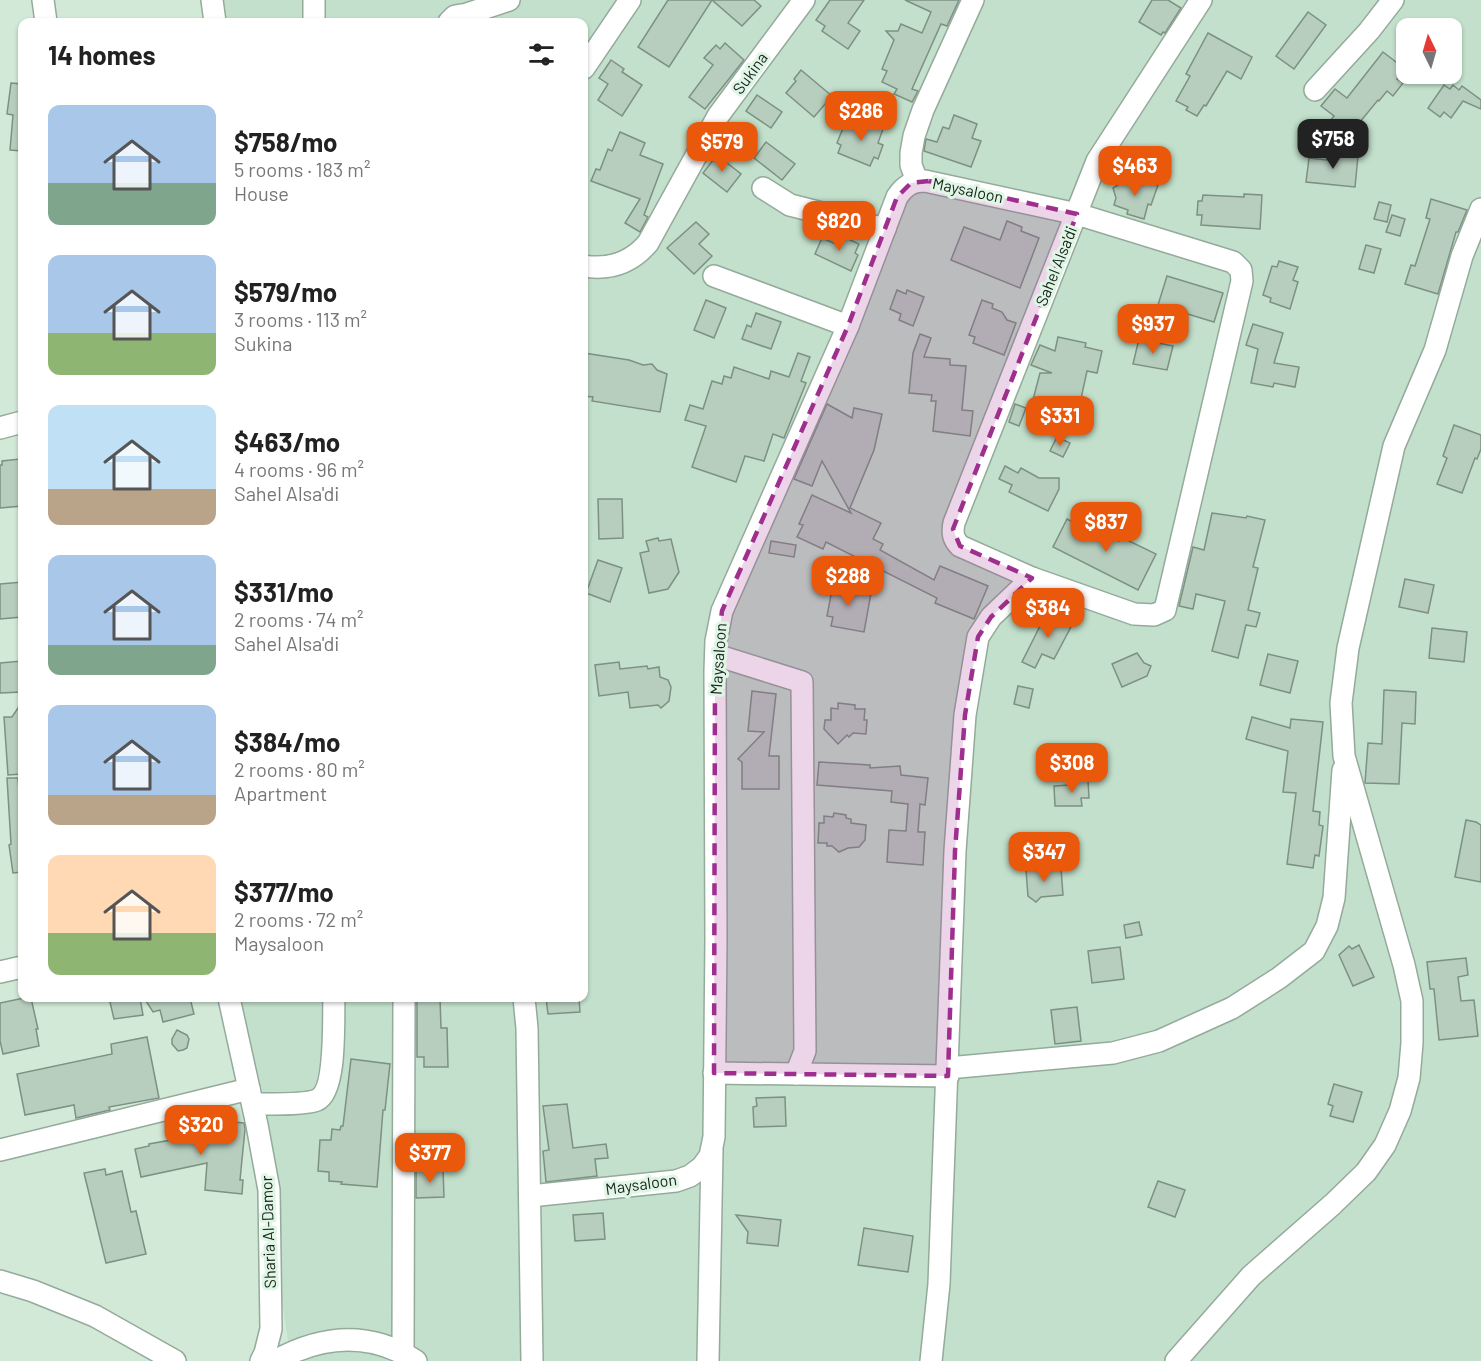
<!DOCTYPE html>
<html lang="en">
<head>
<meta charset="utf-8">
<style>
  :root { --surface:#fff; --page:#f2f2f2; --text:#222; --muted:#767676; --accent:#ea580c }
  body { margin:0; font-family:Barlow,sans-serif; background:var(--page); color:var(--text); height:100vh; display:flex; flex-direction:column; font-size:22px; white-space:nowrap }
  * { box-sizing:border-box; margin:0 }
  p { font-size:20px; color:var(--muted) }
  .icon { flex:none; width:33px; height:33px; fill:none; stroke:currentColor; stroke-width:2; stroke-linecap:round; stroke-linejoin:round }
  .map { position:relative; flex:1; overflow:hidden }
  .drawer { position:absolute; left:18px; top:18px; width:570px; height:984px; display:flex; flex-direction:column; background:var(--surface); border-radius:12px; box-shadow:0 2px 4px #0004 }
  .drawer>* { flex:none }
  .needle { width:39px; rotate:355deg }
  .controls { position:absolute; left:1396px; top:18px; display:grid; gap:12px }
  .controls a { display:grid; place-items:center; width:66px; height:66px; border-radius:12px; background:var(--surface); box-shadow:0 2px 4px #0004; font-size:30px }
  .price { position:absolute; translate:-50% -51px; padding:0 14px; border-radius:12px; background:var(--accent); color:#fff; font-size:20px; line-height:39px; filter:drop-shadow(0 2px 3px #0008) }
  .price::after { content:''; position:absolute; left:50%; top:36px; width:18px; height:14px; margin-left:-9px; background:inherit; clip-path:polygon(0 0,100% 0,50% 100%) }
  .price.current { background:#222; color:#fff }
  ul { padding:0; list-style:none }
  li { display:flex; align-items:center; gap:18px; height:150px; padding:0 30px }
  li span { display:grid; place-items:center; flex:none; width:168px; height:120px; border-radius:12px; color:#555 }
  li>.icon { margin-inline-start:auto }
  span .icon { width:72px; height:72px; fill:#fffc; stroke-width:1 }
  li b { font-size:26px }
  h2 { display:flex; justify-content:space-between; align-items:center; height:72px; padding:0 30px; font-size:26px }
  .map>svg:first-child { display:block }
</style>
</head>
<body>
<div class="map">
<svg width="1481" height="1361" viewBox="0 0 1481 1361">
  <rect width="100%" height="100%" fill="#d2e9d8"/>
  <path fill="#c2e0cb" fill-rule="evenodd" d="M 209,0 L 1481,0 L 1481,1361 L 291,1361 L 237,998 L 584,998 L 584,22 L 211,22 ZM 1407,28 L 1452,28 L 1452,74 L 1407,74 Z"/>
  <g fill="#b7cebe" stroke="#7c9182" stroke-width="1.5">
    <polygon points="668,0 712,0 669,67 638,47"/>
    <polygon points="712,0 754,0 761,6 742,26"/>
    <polygon points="830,0 864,0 848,23 860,31 848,49 822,31 825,26 816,20"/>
    <polygon points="905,0 959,0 947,26 941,24 912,89 918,91 912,102 894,94 897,89 882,82 887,71 882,69 894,40 886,31 898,31 901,24 922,33 931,12"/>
    <polygon points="1152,0 1168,0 1181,8 1165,33 1163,32 1161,35 1139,22"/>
    <polygon points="1308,12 1326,25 1294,69 1276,56"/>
    <polygon points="1208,33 1252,57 1241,79 1227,71 1206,106 1204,105 1197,116 1186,110 1188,107 1176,101 1190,76 1186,74"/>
    <polygon points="725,43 744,60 705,109 689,97 713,65 704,58 716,45 720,49"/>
    <polygon points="1383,52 1405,69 1397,79 1403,83 1393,96 1387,91 1379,101 1378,100 1350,134 1327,125 1334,116 1321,106 1335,89 1347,98"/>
    <polygon points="611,60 624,69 622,72 642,85 622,116 598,100 608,84 599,78"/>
    <polygon points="801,70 832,96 814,117 786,93 796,81 794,79"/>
    <polygon points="11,83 22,84 22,151 10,150 13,115 7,114"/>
    <polygon points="1444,85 1450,89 1453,85 1459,90 1462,86 1481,100 1481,109 1463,101 1451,118 1444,112 1440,117 1428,108"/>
    <polygon points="757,95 782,112 771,128 746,111"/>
    <polygon points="954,115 977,124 972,138 981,141 971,167 924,151 926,139 937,142 943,127 949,129"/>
    <polygon points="852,121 867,127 868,123 883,129 878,143 883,145 878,159 874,157 870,166 838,153 841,145 837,143 845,123 851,125"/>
    <polygon points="620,132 645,143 640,155 663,164 644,215 648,217 640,232 625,223 640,199 591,181 596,169 600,170 608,149 612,151"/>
    <polygon points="766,142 795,164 782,180 754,158"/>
    <polygon points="1328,153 1358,156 1355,187 1306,182 1309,158 1327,160"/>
    <polygon points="717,155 741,174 727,192 703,173"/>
    <polygon points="1122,178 1138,183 1139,179 1158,185 1151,205 1148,204 1144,219 1127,214 1128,210 1114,205 1116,198 1113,188 1121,183"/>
    <polygon points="1244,194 1262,195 1260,229 1201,225 1202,215 1197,215 1198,201 1202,201 1203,195 1244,197"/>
    <polygon points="1431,199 1467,210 1458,232 1456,232 1438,294 1405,284 1411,265 1415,266 1430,219 1426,218"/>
    <polygon points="1379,202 1391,205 1387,222 1374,219"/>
    <polygon points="1392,215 1405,219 1400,236 1386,232"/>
    <polygon points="1007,221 1022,227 1021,231 1039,238 1020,288 951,260 964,227 1000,240"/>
    <polygon points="696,222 709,234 699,244 712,256 694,274 667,248"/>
    <polygon points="840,235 859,244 855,253 858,255 851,271 815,254 822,238 836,244"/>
    <polygon points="1366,245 1381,249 1374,273 1359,269"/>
    <polygon points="1279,261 1298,267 1293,280 1298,282 1290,309 1270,302 1271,298 1263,295 1272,266 1277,267"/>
    <polygon points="1167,276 1223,293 1214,322 1158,305"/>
    <polygon points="897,290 906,294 907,290 924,297 913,326 899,320 901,314 890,309"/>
    <polygon points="706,300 726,308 714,338 694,330"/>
    <polygon points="982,300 993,304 992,308 1002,312 1007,320 1016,323 1004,355 973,343 975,337 969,335"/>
    <polygon points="756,313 781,322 771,349 742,339 747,325 751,327"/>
    <polygon points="1253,324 1283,333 1274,363 1299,367 1295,387 1274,383 1273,387 1251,383 1258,349 1246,345"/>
    <polygon points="920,334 931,338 924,357 950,359 950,365 966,366 962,410 973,411 970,436 933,431 936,401 931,401 932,395 909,393 913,353"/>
    <polygon points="1058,337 1086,343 1085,347 1102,351 1097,373 1087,371 1079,408 1073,407 1070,421 1030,411 1040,373 1052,373 1031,365 1040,345 1055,351"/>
    <polygon points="1139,339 1173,346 1167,370 1133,364"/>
    <polygon points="584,353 629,360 643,365 652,364 657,370 667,374 660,412 592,401 593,397 584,396"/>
    <polygon points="798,353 810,357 801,381 806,383 784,438 773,434 764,461 745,456 736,482 692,467 706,426 685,420 690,405 703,409 712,381 722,384 724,376 731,378 734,367 769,379 771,371 789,377"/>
    <polygon points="827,404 852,418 854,408 882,414 874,450 850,508 881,523 873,539 883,544 880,550 934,580 940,566 988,586 974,619 935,603 937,598 826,542 823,549 797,537 803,525 799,524 812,495 851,513 822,461 812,486 794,479"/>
    <polygon points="1015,404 1026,408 1019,426 1009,422"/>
    <polygon points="1454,425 1481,435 1481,449 1477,459 1475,458 1462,493 1437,484 1447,458 1443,456"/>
    <polygon points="1057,437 1070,443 1063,457 1050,451"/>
    <polygon points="20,459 22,506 0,508 0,465 2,465 2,461"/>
    <polygon points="1005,466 1018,473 1021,468 1039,478 1059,478 1059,489 1048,511 1009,492 1012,485 999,479"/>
    <polygon points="598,499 622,499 623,538 599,539"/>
    <polygon points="1212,513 1246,518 1247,516 1265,520 1253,567 1258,568 1248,610 1260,613 1256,627 1246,625 1238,658 1212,651 1225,601 1196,594 1193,609 1179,606 1193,547 1204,550"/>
    <polygon points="1067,519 1076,524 1078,521 1119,541 1121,537 1156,554 1138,590 1053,547"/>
    <polygon points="658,538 659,541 671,539 679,572 668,589 649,593 640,553 649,551 646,541"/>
    <polygon points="771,541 796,545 794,557 769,553"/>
    <polygon points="598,560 622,568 610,602 586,593"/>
    <polygon points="834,579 850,582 849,589 871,593 864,632 831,626 833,617 827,616"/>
    <polygon points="1405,579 1434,585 1428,613 1399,607"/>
    <polygon points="22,582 22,617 0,619 0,584"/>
    <polygon points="1051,612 1073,623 1054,659 1042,654 1035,668 1022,662 1044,618 1048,619"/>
    <polygon points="1432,628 1467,632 1464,662 1429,658"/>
    <polygon points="1137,653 1144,663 1151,666 1147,676 1122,687 1112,664"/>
    <polygon points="1268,654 1298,661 1290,693 1260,685"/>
    <polygon points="22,661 22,692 0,693 0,663"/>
    <polygon points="619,662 620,669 647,666 648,669 659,667 660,677 668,680 671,687 669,701 661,708 658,705 630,708 628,692 599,696 595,665"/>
    <polygon points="1018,686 1033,689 1029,708 1014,704"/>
    <polygon points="1384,690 1416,692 1415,724 1402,723 1399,784 1365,783 1368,743 1382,744"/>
    <polygon points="752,691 776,694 769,756 779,756 779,789 742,789 742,762 738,759 764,732 748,731"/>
    <polygon points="22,702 22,774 8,775 4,717 12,717"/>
    <polygon points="838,703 855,705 855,709 865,709 864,720 867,720 866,734 853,733 849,737 847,735 838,744 824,729 825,720 831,720 831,708 838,709"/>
    <polygon points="1252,717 1290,728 1291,719 1323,722 1313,811 1320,812 1319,825 1323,826 1319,856 1315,855 1313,868 1287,864 1296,793 1283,792 1288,751 1246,739"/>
    <polygon points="819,762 870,765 870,768 900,766 901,775 928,778 925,805 920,804 918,832 925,832 923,865 887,862 889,830 906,831 908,804 891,802 892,791 817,785"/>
    <polygon points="7,778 18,778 20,801 22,801 22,872 13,873 9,845 11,844"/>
    <polygon points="1088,780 1089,798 1081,798 1082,806 1055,806 1054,786 1070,785 1069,781"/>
    <polygon points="834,813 846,815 846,818 851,819 851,823 866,825 865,840 859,847 848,848 839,852 832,846 827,846 827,843 818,843 819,823 824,823 824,816 833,817"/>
    <polygon points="1466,820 1476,822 1481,825 1481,882 1455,877"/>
    <polygon points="1061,868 1063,895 1041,897 1036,902 1028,896 1026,870"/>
    <polygon points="1139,922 1142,935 1126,938 1124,925"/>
    <polygon points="1359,945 1374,977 1353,986 1339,955 1349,946 1352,949"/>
    <polygon points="1120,947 1124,979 1092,983 1088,951"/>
    <polygon points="1466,958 1468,975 1458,977 1461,1001 1474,1000 1478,1036 1439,1040 1434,989 1430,989 1427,962"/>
    <polygon points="24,998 31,998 38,1029 36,1029 39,1046 3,1054 0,1041 0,1003"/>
    <polygon points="109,998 140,998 143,1015 114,1019"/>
    <polygon points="144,998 190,998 194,1014 163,1022 160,1010 153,1012"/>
    <polygon points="417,998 440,998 441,1028 447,1028 448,1067 424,1067 424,1057 417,1057"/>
    <polygon points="546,998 579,998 580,1012 548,1014"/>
    <polygon points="1077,1007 1081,1041 1055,1044 1051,1010"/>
    <polygon points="177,1030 187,1035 189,1039 187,1048 183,1050 178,1051 172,1044 172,1039"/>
    <polygon points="147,1037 159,1098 109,1107 110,1110 76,1118 74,1105 25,1115 17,1074 112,1054 111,1044"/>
    <polygon points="351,1059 390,1064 385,1110 383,1110 377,1187 341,1184 342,1182 329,1181 329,1172 318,1171 320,1140 331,1140 332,1129 340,1130 341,1126 343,1126"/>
    <polygon points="1334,1084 1362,1092 1353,1122 1330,1116 1333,1106 1328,1104"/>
    <polygon points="785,1097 786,1126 754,1127 753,1107 757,1106 756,1098"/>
    <polygon points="567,1104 573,1148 606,1144 608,1158 595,1159 597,1176 546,1182 543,1151 549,1150 543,1106"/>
    <polygon points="211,1120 244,1123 245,1129 240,1180 243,1180 242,1194 205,1190 207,1163 141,1177 135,1149 149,1146 149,1144 210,1133"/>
    <polygon points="105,1169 106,1175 122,1171 131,1212 136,1211 146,1254 106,1263 84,1173"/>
    <polygon points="443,1169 444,1197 416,1198 416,1170"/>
    <polygon points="1158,1181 1185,1190 1175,1217 1148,1207"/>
    <polygon points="603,1213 605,1239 575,1241 573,1215"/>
    <polygon points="736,1215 781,1220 778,1246 747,1243 748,1232"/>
    <polygon points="864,1228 913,1236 908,1272 858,1265"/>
  </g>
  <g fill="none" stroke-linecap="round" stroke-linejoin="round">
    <defs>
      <g id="minor">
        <polyline points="43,0 46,22"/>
        <polyline points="212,0 215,22"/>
        <polyline points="314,0 314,22"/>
        <polyline points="449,22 455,16 467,14 509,0"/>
        <polyline points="584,68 630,0"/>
        <polyline points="1315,90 1369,31 1393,0"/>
        <polyline points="917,181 911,165 911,153 914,136 923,110 973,0"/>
        <polyline points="763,188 790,205 885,229"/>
        <path d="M 584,266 C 609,270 631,263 648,243 L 718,116 L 804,0"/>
        <polyline points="714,276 848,326"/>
        <polyline points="0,428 22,422"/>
        <polyline points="716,655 802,682 805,1051 796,1074"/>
        <polyline points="0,972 22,967"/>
        <polyline points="229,998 257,1125 269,1190 271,1329 265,1353 261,1361"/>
        <polyline points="524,998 527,1028 532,1361"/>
        <polyline points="948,1068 1113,1053 1159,1041 1232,1008 1279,978 1314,951 1327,926 1334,898 1343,770"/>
        <polyline points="714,1073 948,1076"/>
        <path d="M 253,1104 C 268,1104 305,1105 317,1100 C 337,1091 333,1018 334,998"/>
        <polyline points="0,1150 249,1089"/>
        <path d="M 530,1196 L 676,1181 L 690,1176 L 702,1167 L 710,1156 L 714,1137 L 716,939 L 715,671 L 716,641 L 722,611 L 848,326 L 897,197 C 904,186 912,181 925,181 L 1077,214 L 1233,262 L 1241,270 L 1242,281 L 1165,610 L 1154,615 L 1134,614 L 1032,578 L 960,546 C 953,539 952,533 954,523 L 1097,161 L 1201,0"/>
        <polyline points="0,1281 33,1291 95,1316 175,1361"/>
        <polyline points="403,1354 404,998"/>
        <path d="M 275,1361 C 322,1335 370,1331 416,1361"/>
        <polyline points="708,1361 712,1150"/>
        <polyline points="931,1361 939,1284 955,851 965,715 978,637 991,617 1032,578"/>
        <polyline points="1176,1361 1251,1276 1333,1204 1366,1172 1385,1145 1400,1111 1409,1078 1412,1043 1412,1001 1404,965 1344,756 1341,703 1348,648 1394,446 1435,350 1462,256 1481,209"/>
      </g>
    </defs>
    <use href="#minor" stroke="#94aa9b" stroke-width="24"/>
    <use href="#minor" stroke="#fff" stroke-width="21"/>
  </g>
  <path fill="#9e2f8e" fill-opacity="0.2" stroke="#9e2f8e" stroke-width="4.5" stroke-dasharray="12 8" stroke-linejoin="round" d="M 929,181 L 1077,214 L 953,529 L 960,546 L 1032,578 L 991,617 L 978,637 L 965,715 L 955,851 L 948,1076 L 714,1073 L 715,671 L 722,611 L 848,326 L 897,197 L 911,183 Z"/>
  <g text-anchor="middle" stroke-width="6" stroke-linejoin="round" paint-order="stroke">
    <g font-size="16" fill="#17201a" stroke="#dff6e5">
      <text transform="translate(750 73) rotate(-54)" y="6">Sukina</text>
      <text transform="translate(968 190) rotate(12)" y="6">Maysaloon</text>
      <text transform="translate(1056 266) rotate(-68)" y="6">Sahel Alsa'di</text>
      <text transform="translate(718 659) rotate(-86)" y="6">Maysaloon</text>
      <text transform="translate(641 1184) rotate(-8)" y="6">Maysaloon</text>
      <text transform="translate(268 1232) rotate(-92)" y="6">Sharia Al-Damor</text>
    </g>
  </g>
</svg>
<div class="controls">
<a><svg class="needle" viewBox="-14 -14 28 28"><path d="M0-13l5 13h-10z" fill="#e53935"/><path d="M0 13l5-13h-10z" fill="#767676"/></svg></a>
</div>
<b class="price" style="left:861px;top:142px">$286</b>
<b class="price current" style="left:1333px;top:170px">$758</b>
<b class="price" style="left:722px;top:173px">$579</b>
<b class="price" style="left:1135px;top:197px">$463</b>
<b class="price" style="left:839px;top:252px">$820</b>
<b class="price" style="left:1153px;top:355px">$937</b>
<b class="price" style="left:1060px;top:447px">$331</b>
<b class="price" style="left:1106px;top:553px">$837</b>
<b class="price" style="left:848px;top:607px">$288</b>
<b class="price" style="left:1048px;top:639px">$384</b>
<b class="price" style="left:1072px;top:794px">$308</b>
<b class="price" style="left:1044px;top:883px">$347</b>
<b class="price" style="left:201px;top:1156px">$320</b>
<b class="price" style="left:430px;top:1184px">$377</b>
<section class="drawer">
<h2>14 homes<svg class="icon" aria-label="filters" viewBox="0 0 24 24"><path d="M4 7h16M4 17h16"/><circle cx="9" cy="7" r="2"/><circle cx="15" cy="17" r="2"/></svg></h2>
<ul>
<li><span style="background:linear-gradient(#a9c7e8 65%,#7fa58c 0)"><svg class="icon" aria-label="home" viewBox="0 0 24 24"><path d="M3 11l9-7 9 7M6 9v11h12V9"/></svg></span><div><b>$758/mo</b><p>5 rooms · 183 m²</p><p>House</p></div></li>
<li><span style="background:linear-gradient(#a9c7e8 65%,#8fb573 0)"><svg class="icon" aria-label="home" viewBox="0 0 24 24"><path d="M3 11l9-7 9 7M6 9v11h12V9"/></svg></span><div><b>$579/mo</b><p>3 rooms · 113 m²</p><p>Sukina</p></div></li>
<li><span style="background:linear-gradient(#bfe0f5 70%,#b9a48a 0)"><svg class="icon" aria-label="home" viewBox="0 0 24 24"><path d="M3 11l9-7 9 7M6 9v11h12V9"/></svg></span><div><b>$463/mo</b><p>4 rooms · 96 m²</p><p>Sahel Alsa'di</p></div></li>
<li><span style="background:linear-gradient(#a9c7e8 75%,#7fa58c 0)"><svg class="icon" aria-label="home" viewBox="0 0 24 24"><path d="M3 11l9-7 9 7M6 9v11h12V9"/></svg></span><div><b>$331/mo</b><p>2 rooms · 74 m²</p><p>Sahel Alsa'di</p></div></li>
<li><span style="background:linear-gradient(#a9c7e8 75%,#b9a48a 0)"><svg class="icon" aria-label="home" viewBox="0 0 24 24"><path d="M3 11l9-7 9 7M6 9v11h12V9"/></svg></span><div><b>$384/mo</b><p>2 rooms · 80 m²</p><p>Apartment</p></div></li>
<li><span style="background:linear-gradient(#ffd9b3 65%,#8fb573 0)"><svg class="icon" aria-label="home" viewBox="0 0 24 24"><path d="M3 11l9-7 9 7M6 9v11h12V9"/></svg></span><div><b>$377/mo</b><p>2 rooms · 72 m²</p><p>Maysaloon</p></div></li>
</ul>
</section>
</div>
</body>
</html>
